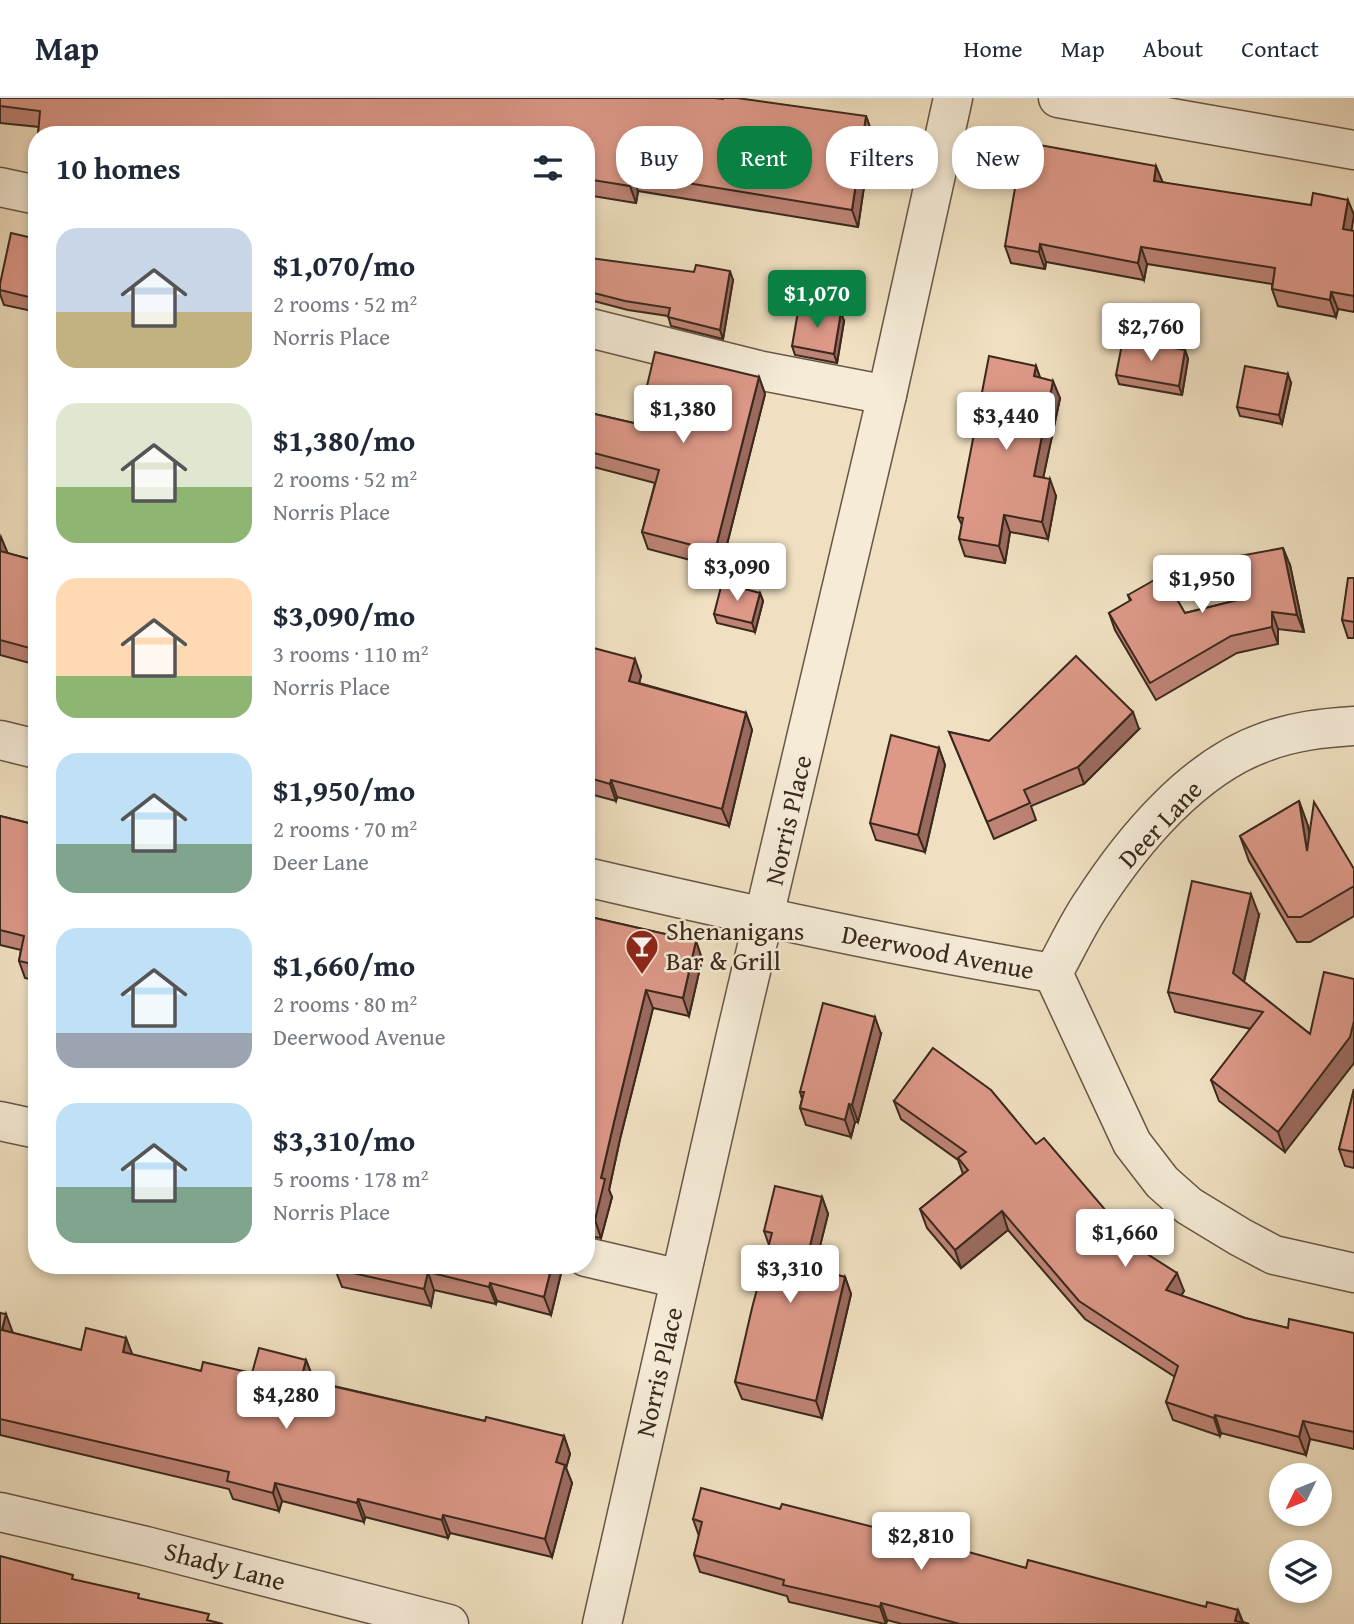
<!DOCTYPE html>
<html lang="en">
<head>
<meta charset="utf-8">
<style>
  :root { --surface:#fff; --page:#f6f6f7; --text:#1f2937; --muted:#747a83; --line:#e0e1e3; --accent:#0b8043 }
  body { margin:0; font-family:"Gentium Book Plus",serif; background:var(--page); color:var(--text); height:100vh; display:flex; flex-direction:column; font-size:26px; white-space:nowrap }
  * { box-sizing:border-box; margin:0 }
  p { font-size:23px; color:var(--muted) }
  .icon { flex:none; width:38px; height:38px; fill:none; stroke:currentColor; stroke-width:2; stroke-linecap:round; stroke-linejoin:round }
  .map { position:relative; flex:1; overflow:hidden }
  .panel { position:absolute; left:28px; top:28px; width:567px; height:1148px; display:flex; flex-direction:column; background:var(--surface); border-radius:28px; box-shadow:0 4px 10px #0003 }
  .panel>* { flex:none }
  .top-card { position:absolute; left:616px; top:28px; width:632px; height:63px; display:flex; gap:14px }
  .needle { width:46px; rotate:227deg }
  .controls { position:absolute; left:1269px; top:1365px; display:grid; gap:14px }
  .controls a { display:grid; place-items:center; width:63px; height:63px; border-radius:50%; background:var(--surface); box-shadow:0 4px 10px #0003; font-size:35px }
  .price { position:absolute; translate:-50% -60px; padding:0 16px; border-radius:7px; background:#fff; color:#222; font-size:23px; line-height:46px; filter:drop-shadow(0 2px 4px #0008) }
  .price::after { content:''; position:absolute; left:50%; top:42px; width:21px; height:16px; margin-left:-10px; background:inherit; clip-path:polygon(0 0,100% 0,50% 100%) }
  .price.current { background:var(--accent); color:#fff }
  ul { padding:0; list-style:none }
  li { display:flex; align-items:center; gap:21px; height:175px; padding:0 28px }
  li span { display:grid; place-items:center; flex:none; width:196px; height:140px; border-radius:21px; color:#555 }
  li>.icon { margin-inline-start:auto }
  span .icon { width:84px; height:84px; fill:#fffc; stroke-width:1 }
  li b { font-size:30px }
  h2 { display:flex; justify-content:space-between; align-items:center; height:84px; padding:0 28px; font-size:30px }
  .pill { padding:0 24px; border-radius:28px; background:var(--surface); box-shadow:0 4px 10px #0003; font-size:24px; line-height:63px }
  .pill.current { background:var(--accent); color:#fff }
  header { display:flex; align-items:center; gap:42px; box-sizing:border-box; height:98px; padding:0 35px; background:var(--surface); border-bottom:2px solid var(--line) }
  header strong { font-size:33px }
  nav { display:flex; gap:38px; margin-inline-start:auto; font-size:24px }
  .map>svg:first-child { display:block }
</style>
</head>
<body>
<header>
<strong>Map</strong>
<nav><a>Home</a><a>Map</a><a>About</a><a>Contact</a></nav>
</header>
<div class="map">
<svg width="1354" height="1526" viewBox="0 0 1354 1526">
  <rect width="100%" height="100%" fill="#f0e0c1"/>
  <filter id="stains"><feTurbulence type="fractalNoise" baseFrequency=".00286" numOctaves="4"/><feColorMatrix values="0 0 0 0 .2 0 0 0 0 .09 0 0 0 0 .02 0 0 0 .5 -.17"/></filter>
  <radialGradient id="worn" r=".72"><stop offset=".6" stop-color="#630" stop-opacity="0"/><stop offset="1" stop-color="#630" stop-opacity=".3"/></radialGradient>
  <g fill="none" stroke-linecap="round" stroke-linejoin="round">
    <defs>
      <g id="minor">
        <polyline points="1058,0 1354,52"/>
        <polyline points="0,89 37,97"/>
        <polyline points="586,229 758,272 887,297"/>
        <polyline points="0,642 37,651"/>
        <path d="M 586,779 C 741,815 896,849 1053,875"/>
        <polyline points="1053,875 1132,1045 1162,1084 1189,1108 1240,1139 1274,1157 1354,1175"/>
        <path d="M 1053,875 C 1066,852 1077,827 1092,805 C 1132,743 1193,669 1265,644 C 1294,633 1323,630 1354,628"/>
        <polyline points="0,1023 37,1031"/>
        <polyline points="586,1159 680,1181"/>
        <polyline points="0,1414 146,1448 449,1526"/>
        <polyline points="602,1526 735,941 887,297 953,0"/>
      </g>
    </defs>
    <use href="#minor" stroke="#675645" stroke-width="41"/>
    <use href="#minor" stroke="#f5ebd7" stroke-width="38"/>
  </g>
  <g fill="#be8375" stroke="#39281c" stroke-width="2">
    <polygon points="0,0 866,18 872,35 858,129 638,93 636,105 586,97 586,37 38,37 39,29 0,25"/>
    <polygon points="1162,84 1354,133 1354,214 1338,211 1336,219 1278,208 1272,191 1272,186 1147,166 1144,182 1046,164 1045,171 1011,165 1005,148"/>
    <polygon points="37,141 37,214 4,207 0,196 0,186"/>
    <polygon points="586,174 733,182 723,241 671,228 668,218 628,212 586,201"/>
    <polygon points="844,223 837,265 795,257 792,248"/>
    <polygon points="1185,252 1188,261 1182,297 1119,286 1116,277"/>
    <polygon points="1036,268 1040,280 1060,300 1043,380 1056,398 1048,441 1010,434 1005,465 965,458 959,441 962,427 958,419"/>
    <polygon points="759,279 765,296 721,470 648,451 642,434 655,385 586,367 586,314 638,326"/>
    <polygon points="1291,285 1282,326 1240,318 1237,309"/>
    <polygon points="0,439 7,455 37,463 37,567 0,557"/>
    <polygon points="1290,467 1304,534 1278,531 1278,546 1237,555 1156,602 1115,532 1109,515 1130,503 1128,497 1185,515 1242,501"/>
    <polygon points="1354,480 1354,540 1348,540 1342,522"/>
    <polygon points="760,495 763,503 755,534 717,525 714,516"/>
    <polygon points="586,548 641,578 639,585 746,615 752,632 729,728 617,699 616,703 586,695"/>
    <polygon points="1139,631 1084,686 1031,708 1036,722 994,741 949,634 989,643"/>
    <polygon points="939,650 945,667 925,754 876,742 870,725"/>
    <polygon points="1299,703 1308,728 1309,737 1354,771 1354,818 1310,844 1297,844 1249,763 1240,738"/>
    <polygon points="0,718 37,727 37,883 25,880 19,863 21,852 0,847"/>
    <polygon points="1259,817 1244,884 1310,936 1285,1054 1219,1003 1211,982 1251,931 1175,914 1168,894"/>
    <polygon points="586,818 696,843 702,861 689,918 653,910 620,1041 609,1092 612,1099 601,1140 586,1138"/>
    <polygon points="881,936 858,1024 855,1024 851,1039 806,1027 800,1010 802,1001 800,994"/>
    <polygon points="1354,991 1354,1070 1345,1068 1339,1051"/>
    <polygon points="894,1003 1036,1046 1114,1133 1113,1134 1184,1193 1181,1198 1245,1220 1288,1230 1354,1235 1354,1351 1310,1341 1306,1357 1221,1335 1220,1338 1173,1322 1166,1304 1175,1279 1085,1221 1008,1132 961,1170 927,1130 920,1111 963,1076 958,1062 901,1021"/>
    <polygon points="822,1099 828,1116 814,1171 845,1179 851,1196 822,1320 742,1301 735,1284 769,1147 764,1133"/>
    <polygon points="563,1167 551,1217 497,1203 496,1206 434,1192 431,1208 342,1189 335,1171"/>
    <polygon points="0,1215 13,1235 81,1252 126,1240 132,1257 201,1273 252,1275 306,1262 313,1280 312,1283 485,1323 564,1338 570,1356 566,1370 572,1385 552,1459 450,1435 448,1440 365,1419 364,1424 282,1403 279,1413 233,1401 229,1391 0,1337"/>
    <polygon points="780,1411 1026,1470 1206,1509 1238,1512 1243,1524 1249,1526 902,1526 887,1522 886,1526 885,1526 789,1504 787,1498 700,1474 694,1457 699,1438 693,1421"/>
  </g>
  <g fill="#9b6a5f" stroke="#39281c" stroke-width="2">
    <polygon points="866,18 872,35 858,129 852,112"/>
    <polygon points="1156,68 1163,85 1154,83"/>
    <polygon points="632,76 638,93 636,105 630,88"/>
    <polygon points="1348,102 1354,117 1349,148 1343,131"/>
    <polygon points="1040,146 1046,164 1045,171 1039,154"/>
    <polygon points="1141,149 1147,166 1144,182 1138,165"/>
    <polygon points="730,173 733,182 723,241 720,232"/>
    <polygon points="1331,194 1338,211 1336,219 1330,202"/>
    <polygon points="841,214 844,223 837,265 834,256"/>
    <polygon points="1185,252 1188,261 1182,297 1179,288"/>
    <polygon points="1036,268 1042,285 1034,278"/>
    <polygon points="1288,276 1291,285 1282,326 1279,317"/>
    <polygon points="759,279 765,296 721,470 715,453"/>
    <polygon points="1053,283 1060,300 1040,395 1034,378"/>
    <polygon points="1050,381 1056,398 1048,441 1042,424"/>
    <polygon points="1004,417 1010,434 1005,465 999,448"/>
    <polygon points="1,439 8,456 0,459 0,444"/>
    <polygon points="1283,450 1290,467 1304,534 1297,517"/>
    <polygon points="760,495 763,503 755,534 752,525"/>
    <polygon points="1272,514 1278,531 1278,546 1272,529"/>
    <polygon points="635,561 641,578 635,600 629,583"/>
    <polygon points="1133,614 1139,631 1084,686 1078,669"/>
    <polygon points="746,615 752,632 729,728 722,711"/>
    <polygon points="939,650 945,667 925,754 918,737"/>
    <polygon points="611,682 617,699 616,703 610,686"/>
    <polygon points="1299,703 1308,728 1316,778 1307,753"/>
    <polygon points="1251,796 1259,817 1241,896 1233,875"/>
    <polygon points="696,843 702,861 689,918 683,900"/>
    <polygon points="646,892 653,910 620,1041 609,1092 612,1099 601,1140 595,1122 601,1080 614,1024"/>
    <polygon points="875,919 881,936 858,1024 852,1007"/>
    <polygon points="1354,923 1354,965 1285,1054 1278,1034"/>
    <polygon points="849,1006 855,1024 851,1039 845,1022"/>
    <polygon points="822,1099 828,1116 811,1185 805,1168"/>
    <polygon points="1002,1113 1008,1132 961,1170 955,1152"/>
    <polygon points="1108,1115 1114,1133 1104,1143 1097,1124"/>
    <polygon points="552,1167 563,1167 551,1217 544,1199"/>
    <polygon points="428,1174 434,1192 431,1208 424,1191"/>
    <polygon points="1177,1175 1184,1193 1172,1211 1166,1192"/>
    <polygon points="845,1179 851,1196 822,1320 816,1303"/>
    <polygon points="490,1185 497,1203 496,1206 489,1189"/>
    <polygon points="6,1216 13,1235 2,1232"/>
    <polygon points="126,1240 133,1258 123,1254"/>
    <polygon points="306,1262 313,1280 308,1299 301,1281"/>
    <polygon points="1215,1317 1221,1335 1220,1338 1214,1320"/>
    <polygon points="1303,1323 1310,1341 1306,1357 1299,1339"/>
    <polygon points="564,1338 570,1356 566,1370 572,1385 552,1459 545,1441 556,1364"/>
    <polygon points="275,1385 282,1403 279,1413 273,1395"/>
    <polygon points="358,1401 365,1419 364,1424 357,1405"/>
    <polygon points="443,1417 450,1435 448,1440 442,1422"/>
    <polygon points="881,1505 887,1522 886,1526 880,1509"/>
    <polygon points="1238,1512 1243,1526 1235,1523"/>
  </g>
  <g fill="#dd9888" stroke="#39281c" stroke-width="2">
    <polygon points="0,0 714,0 723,1 723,0 737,0 866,18 852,112 632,76 630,88 586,81 586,37 388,37 381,36 381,37 170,37 124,30 124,37 38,37 40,13 0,8"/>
    <polygon points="1023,44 1156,68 1154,83 1311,107 1313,95 1348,102 1343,131 1354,133 1354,198 1331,194 1330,202 1272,191 1275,170 1141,149 1138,165 1040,146 1039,154 1005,148"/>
    <polygon points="11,135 37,141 37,201 0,192 0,186"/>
    <polygon points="590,160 694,174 696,167 730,173 720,232 668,219 670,210 625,203 586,193 586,174"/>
    <polygon points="799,208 841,214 834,256 792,248"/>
    <polygon points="1123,241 1185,252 1179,288 1116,277"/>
    <polygon points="655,254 759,279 715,453 642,434 659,372 586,353 586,314 638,326"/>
    <polygon points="989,258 1036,268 1034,278 1053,283 1034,378 1050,381 1042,424 1004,417 999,448 959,441 963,420 958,419"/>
    <polygon points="1245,268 1288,276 1279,317 1237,309"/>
    <polygon points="1283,450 1297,517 1272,514 1272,529 1231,538 1150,585 1109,515 1131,502 1128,497 1163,477 1185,515 1242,501 1234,459"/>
    <polygon points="0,453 37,463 37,552 0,542"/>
    <polygon points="1348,480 1354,480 1354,524 1342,522"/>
    <polygon points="722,485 760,495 752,525 714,516"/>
    <polygon points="586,548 635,561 629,583 746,615 722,711 611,682 610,686 586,679"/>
    <polygon points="1076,558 1133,614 1078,669 1024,692 1030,705 987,724 949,634 989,643"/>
    <polygon points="891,637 939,650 918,737 870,725"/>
    <polygon points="1299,703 1307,753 1314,704 1354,771 1354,788 1301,819 1288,819 1240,738"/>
    <polygon points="0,718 37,727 37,867 19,863 24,838 0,832"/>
    <polygon points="1192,783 1251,796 1233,875 1310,936 1324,874 1354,881 1354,923 1350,939 1278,1034 1211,982 1263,914 1168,894"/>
    <polygon points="586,818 696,843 683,900 646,892 614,1024 601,1080 605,1081 595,1122 586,1121"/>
    <polygon points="823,905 875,919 852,1007 849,1006 845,1022 800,1010 804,994 800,994"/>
    <polygon points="933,950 991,992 1036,1046 1044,1040 1108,1115 1097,1124 1177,1175 1166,1192 1245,1220 1288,1230 1289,1221 1354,1235 1354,1334 1303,1323 1299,1339 1215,1317 1214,1320 1166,1304 1178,1268 1079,1203 1002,1113 955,1152 920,1111 968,1072 958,1060 966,1054 894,1003"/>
    <polygon points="1354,991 1354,1054 1339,1051"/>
    <polygon points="775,1088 822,1099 805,1168 845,1179 816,1303 735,1284 752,1210 772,1135 764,1133"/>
    <polygon points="336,1167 552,1167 544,1199 490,1185 489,1189 428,1174 424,1191 335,1171"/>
    <polygon points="0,1215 6,1216 2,1232 81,1252 86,1230 126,1240 123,1254 201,1273 203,1264 252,1275 259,1250 306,1262 301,1281 485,1323 486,1319 564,1338 556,1364 565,1367 545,1441 443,1417 442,1422 358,1401 357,1405 275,1385 273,1395 227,1383 229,1374 0,1321"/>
    <polygon points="701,1390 780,1411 782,1406 929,1443 1026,1470 1028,1462 1206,1509 1207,1504 1238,1512 1235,1523 1249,1526 960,1526 881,1505 880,1509 783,1487 784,1482 694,1457 702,1424 693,1421"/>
    <polygon points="0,1458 73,1477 72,1481 139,1496 138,1500 209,1516 207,1522 223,1526 0,1526"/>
  </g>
  <defs>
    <symbol id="bar-pin" viewBox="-11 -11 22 30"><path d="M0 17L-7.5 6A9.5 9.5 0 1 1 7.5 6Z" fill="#8f2418" stroke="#f5ebd7"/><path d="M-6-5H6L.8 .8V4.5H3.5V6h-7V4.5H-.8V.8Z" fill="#fff"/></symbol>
  </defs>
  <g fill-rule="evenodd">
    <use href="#bar-pin" x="623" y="829" width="38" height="52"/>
  </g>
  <g text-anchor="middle" stroke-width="5" stroke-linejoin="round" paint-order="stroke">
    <g font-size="26" fill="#39281c" stroke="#f5ebd7">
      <text transform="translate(788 722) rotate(-77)" y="9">Norris Place</text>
      <text transform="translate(1160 726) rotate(-47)" y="9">Deer Lane</text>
      <text transform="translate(938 854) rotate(11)" y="9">Deerwood Avenue</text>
      <text transform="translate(659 1274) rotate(-77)" y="9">Norris Place</text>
      <text transform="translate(225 1468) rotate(15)" y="9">Shady Lane</text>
    </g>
    <g font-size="26" fill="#39281c" stroke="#f5ebd7" text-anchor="start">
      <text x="666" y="842">Shenanigans<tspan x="666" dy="30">Bar &amp; Grill</tspan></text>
    </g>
  </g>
  <rect width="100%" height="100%" filter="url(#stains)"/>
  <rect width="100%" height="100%" fill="url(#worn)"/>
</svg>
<div class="controls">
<a><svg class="needle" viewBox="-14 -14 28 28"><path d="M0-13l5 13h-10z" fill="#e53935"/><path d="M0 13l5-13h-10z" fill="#747a83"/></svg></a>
<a><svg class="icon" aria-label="layers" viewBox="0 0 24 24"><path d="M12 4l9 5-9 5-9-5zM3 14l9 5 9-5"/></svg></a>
</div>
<b class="price current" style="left:817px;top:232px">$1,070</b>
<b class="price" style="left:1151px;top:265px">$2,760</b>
<b class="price" style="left:683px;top:347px">$1,380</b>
<b class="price" style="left:1006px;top:354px">$3,440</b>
<b class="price" style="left:737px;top:505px">$3,090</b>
<b class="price" style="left:1202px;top:517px">$1,950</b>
<b class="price" style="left:1125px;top:1171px">$1,660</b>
<b class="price" style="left:790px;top:1207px">$3,310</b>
<b class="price" style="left:286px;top:1333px">$4,280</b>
<b class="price" style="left:921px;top:1474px">$2,810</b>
<div class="top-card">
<a class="pill">Buy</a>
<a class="pill current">Rent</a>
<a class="pill">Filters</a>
<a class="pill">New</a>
</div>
<section class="panel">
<h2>10 homes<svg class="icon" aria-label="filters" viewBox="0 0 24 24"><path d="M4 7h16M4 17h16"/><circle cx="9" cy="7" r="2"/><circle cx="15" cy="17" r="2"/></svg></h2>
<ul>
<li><span style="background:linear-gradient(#c9d6e8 60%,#c2b280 0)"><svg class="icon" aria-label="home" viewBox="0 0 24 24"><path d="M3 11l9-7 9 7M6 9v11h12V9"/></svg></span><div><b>$1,070/mo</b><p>2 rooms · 52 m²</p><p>Norris Place</p></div></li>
<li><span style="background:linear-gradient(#dfe7d0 60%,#8fb573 0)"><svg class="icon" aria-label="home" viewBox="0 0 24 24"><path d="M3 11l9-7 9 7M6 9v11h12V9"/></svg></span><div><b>$1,380/mo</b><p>2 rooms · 52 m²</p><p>Norris Place</p></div></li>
<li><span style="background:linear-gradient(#ffd9b3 70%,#8fb573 0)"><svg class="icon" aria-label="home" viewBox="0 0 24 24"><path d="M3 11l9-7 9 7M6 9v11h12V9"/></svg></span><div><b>$3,090/mo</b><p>3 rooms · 110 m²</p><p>Norris Place</p></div></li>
<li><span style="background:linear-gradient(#bfe0f5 65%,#7fa58c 0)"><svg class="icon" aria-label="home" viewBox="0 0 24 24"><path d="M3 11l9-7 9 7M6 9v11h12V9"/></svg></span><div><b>$1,950/mo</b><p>2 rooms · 70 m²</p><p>Deer Lane</p></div></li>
<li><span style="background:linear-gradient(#bfe0f5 75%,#9aa5b1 0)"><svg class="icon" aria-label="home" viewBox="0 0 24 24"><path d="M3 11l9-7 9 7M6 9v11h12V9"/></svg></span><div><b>$1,660/mo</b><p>2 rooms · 80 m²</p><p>Deerwood Avenue</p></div></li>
<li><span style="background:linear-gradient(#bfe0f5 60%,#7fa58c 0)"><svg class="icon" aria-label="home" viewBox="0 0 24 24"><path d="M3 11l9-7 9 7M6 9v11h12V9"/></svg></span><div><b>$3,310/mo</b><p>5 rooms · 178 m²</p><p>Norris Place</p></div></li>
</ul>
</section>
</div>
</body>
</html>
